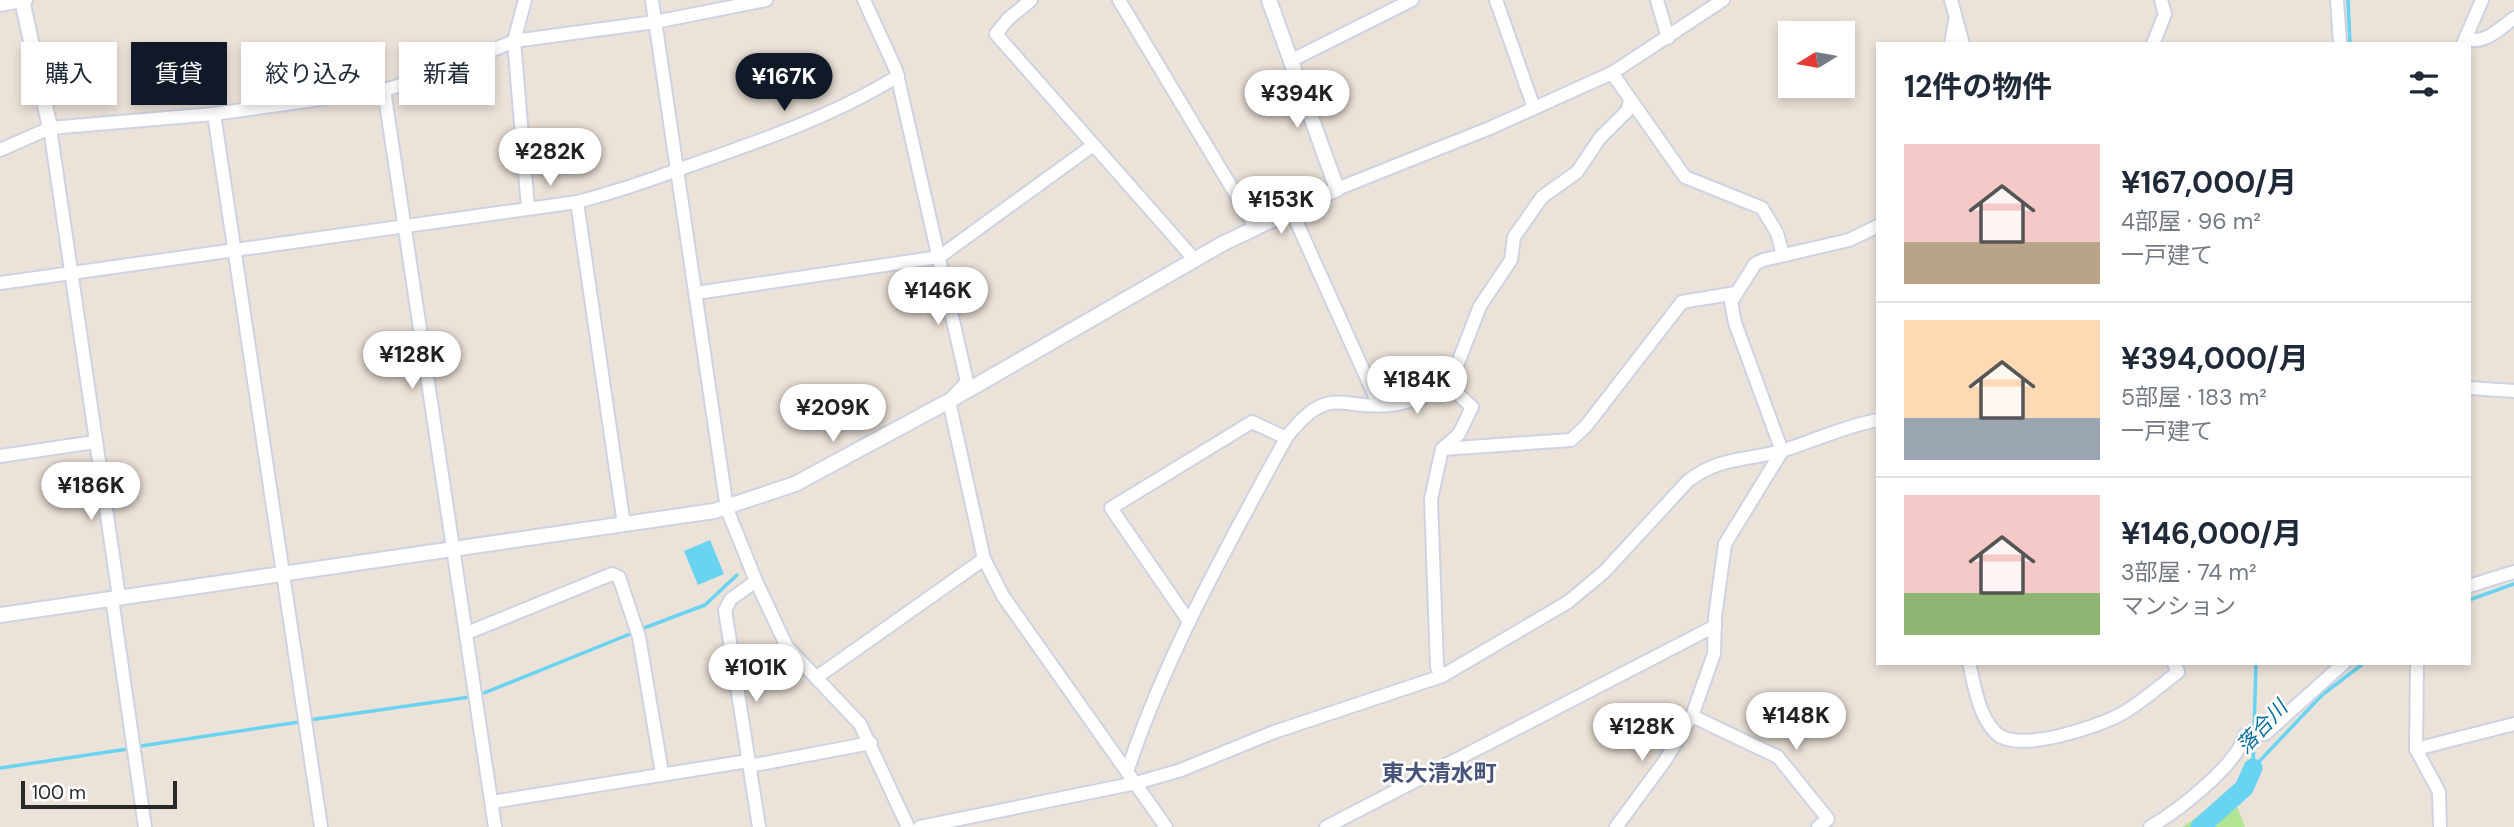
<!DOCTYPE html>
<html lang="ja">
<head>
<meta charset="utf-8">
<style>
  :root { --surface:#fff; --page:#f6f6f7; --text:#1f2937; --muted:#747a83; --line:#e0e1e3; --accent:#111827 }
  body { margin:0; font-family:"DM Sans","Noto Sans JP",sans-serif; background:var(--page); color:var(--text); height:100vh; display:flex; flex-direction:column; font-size:26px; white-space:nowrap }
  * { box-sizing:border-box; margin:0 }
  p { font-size:23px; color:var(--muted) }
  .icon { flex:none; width:38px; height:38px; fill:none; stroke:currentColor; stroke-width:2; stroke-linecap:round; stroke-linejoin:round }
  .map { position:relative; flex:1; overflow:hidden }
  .sheet { position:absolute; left:1876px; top:42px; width:595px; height:623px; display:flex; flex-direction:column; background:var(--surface); border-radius:0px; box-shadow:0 4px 10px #0003 }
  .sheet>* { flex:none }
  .guide { position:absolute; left:21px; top:42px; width:665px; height:63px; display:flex; gap:14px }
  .needle { width:46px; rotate:259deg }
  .buttons { position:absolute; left:1778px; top:21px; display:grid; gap:14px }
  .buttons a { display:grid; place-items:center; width:77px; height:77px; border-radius:0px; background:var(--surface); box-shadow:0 4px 10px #0003; font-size:35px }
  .scale { position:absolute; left:21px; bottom:18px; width:156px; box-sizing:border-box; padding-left:7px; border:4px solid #282828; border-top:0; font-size:19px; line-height:24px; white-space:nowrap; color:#282828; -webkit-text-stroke:5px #fff; paint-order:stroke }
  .price { position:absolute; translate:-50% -60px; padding:0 16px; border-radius:24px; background:#fff; color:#222; font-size:23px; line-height:46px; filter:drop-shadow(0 2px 4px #0008) }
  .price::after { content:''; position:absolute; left:50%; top:42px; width:21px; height:16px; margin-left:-10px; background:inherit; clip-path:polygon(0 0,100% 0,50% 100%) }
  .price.current { background:var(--accent); color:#fff }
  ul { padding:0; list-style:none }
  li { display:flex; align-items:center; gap:21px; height:175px; padding:0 28px }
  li+li { border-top:2px solid var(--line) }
  li span { display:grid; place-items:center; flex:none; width:196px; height:140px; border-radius:0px; color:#555 }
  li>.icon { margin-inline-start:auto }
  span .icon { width:84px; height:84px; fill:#fffc; stroke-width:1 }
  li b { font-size:30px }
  h2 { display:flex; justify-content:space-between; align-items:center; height:84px; padding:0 28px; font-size:30px }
  .pill { padding:0 24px; border-radius:0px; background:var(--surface); box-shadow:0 4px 10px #0003; font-size:24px; line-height:63px }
  .pill.current { background:var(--accent); color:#fff }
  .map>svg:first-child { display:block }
</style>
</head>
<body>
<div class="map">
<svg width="2514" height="827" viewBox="0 0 2514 827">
  <rect width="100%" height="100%" fill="#ebe2d9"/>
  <polygon fill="#b3e494" points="2236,804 2245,827 2182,827 2207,811"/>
  <polygon fill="#69d4f1" points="710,540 724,574 698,585 684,551"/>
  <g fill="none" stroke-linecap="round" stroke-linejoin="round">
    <g stroke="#69d4f1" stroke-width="3.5">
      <polyline points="2348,0 2350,44"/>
      <polyline points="2469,600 2514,584"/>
      <polyline points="644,628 705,605 737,575"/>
      <polyline points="484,693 635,632"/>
      <polyline points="309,720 470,697"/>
      <polyline points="2254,731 2256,663"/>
      <polyline points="141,746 299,722"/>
      <polyline points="2253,766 2254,738"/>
      <polyline points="0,768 128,749"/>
      <polyline points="2253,768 2322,695 2364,663"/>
    </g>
    <polyline stroke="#69d4f1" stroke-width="19" points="2200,827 2244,788 2253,768"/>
    <defs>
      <g id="minor">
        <polyline points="525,0 514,41 528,208"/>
        <polyline points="652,0 727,509 756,581 787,647 860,724 908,827"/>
        <polyline points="864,0 896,70 967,382 949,401 984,559 1003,596 1166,827"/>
        <polyline points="1031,0 1008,19 996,34 1194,259"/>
        <polyline points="1119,0 1256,228"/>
        <polyline points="1496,0 1534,108"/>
        <polyline points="1657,0 1668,38"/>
        <polyline points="1951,0 1963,44"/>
        <polyline points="2337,0 2340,44"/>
        <polyline points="0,5 26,0"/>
        <path d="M 2465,39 C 2486,44 2498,30 2514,18"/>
        <polyline points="1951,44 1955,21"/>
        <polyline points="2153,44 2165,14 2161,0"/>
        <polyline points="2463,44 2482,0"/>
        <polyline points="1292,60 1412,0"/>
        <polyline points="1612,73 1685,177 1762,208 1777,233 1783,255"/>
        <polyline points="384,90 495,827"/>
        <polyline points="214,114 321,827"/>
        <polyline points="50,128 119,597"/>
        <polyline points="0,150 50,128 214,114 384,90 435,75 514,41 655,22 766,0"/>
        <polyline points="1337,189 1490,128 1612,73 1723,0"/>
        <polyline points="577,202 624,525"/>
        <polyline points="1292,212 1378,403"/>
        <path d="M 0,283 L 577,202 C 612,193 645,182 680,169 C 754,143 830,118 898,76"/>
        <polyline points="696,293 939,257 1092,146"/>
        <polyline points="2469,388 2514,391"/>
        <polyline points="1442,449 1571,440 1586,426 1682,302 1736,293"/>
        <polyline points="0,456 95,442"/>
        <polyline points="756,581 731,599 725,610 759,827"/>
        <polyline points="2469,586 2514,572"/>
        <polyline points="112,598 145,827"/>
        <polyline points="1188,620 1111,508 1252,422 1286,438"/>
        <polyline points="467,633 612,574 619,577 639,637 662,773"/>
        <path d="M 1969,663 C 1975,687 1978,715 1996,733 C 2017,754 2098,727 2121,714 C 2141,703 2160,686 2178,672 L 2174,663"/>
        <polyline points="2417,663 2416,749 2439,792 2440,827"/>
        <polyline points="1442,676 1437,667 1431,499 1442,449 1459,434 1472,407 1449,386"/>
        <polyline points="817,677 984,559"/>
        <polyline points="1692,716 1778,757 1828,819 1818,827"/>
        <polyline points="2416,749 2514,724"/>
        <polyline points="749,766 871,743"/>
        <path d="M 1127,772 C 1166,654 1227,547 1286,438 C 1330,380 1342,413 1397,404 C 1415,401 1432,392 1449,386 L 1480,306 L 1511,260 L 1514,237 L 1542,197 L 1577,172 L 1600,138 L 1627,111 L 1630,101"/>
        <polyline points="492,802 748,761"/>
        <path d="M 920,827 L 1136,783 L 1181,770 L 1274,732 L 1442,676 L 1568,602 L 1604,572 L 1688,481 C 1720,456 1747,461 1784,450 C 1816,440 1845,426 1878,420"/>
        <polyline points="1326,827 1715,626"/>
        <polyline points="1616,827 1664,762 1692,716 1714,654 1715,617 1725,544 1782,451 1735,323 1731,302 1755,264 1763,260 1849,240 1878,226"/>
        <path d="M 2150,827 C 2178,811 2237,765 2245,735 L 2265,734 L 2344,663"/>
      </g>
      <g id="tertiary">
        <polyline points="22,0 50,128"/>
        <polyline points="0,615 714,511 795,484 949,401 1222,244 1337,189 1269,0"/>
      </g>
    </defs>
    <use href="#minor" stroke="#ced3e2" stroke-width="16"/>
    <use href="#tertiary" stroke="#ced3e2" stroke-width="18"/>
    <use href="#minor" stroke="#fff" stroke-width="12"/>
    <use href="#tertiary" stroke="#fff" stroke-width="14"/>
  </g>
  <g text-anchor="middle" stroke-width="5" stroke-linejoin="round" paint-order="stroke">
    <g font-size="21" font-style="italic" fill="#0a709a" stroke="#fff">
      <text transform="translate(2262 727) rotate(-47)" y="7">落合川</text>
    </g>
    <g font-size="23" font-weight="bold" fill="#485379" stroke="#fff">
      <text x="1439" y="781">東大清水町</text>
    </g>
  </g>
</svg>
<div class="buttons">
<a><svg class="needle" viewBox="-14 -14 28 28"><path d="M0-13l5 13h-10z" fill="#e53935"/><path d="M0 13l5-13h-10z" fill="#747a83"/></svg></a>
</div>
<div class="scale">100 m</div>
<b class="price current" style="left:784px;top:113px">¥167K</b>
<b class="price" style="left:1297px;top:130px">¥394K</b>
<b class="price" style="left:550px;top:188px">¥282K</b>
<b class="price" style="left:1281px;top:236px">¥153K</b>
<b class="price" style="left:938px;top:327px">¥146K</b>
<b class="price" style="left:412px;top:391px">¥128K</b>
<b class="price" style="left:1417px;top:416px">¥184K</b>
<b class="price" style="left:833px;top:444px">¥209K</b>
<b class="price" style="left:91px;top:522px">¥186K</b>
<b class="price" style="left:756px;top:704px">¥101K</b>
<b class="price" style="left:1796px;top:752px">¥148K</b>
<b class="price" style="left:1642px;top:763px">¥128K</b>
<div class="guide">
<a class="pill">購入</a>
<a class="pill current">賃貸</a>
<a class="pill">絞り込み</a>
<a class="pill">新着</a>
</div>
<section class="sheet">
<h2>12件の物件<svg class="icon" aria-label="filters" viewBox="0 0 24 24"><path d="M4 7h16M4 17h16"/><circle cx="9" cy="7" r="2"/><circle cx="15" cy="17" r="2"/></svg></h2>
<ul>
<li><span style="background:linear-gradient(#f6c9c9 70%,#b9a48a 0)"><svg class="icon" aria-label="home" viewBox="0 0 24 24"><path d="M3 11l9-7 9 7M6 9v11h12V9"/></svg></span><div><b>¥167,000/月</b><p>4部屋 · 96 m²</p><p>一戸建て</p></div></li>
<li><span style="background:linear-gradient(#ffd9b3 70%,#9aa5b1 0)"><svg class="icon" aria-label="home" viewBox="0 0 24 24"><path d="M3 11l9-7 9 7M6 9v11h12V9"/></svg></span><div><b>¥394,000/月</b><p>5部屋 · 183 m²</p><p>一戸建て</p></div></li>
<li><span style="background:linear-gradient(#f6c9c9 70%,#8fb573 0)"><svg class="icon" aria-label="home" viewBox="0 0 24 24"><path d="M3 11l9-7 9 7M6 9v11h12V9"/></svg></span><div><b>¥146,000/月</b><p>3部屋 · 74 m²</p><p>マンション</p></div></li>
</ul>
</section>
</div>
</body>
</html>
